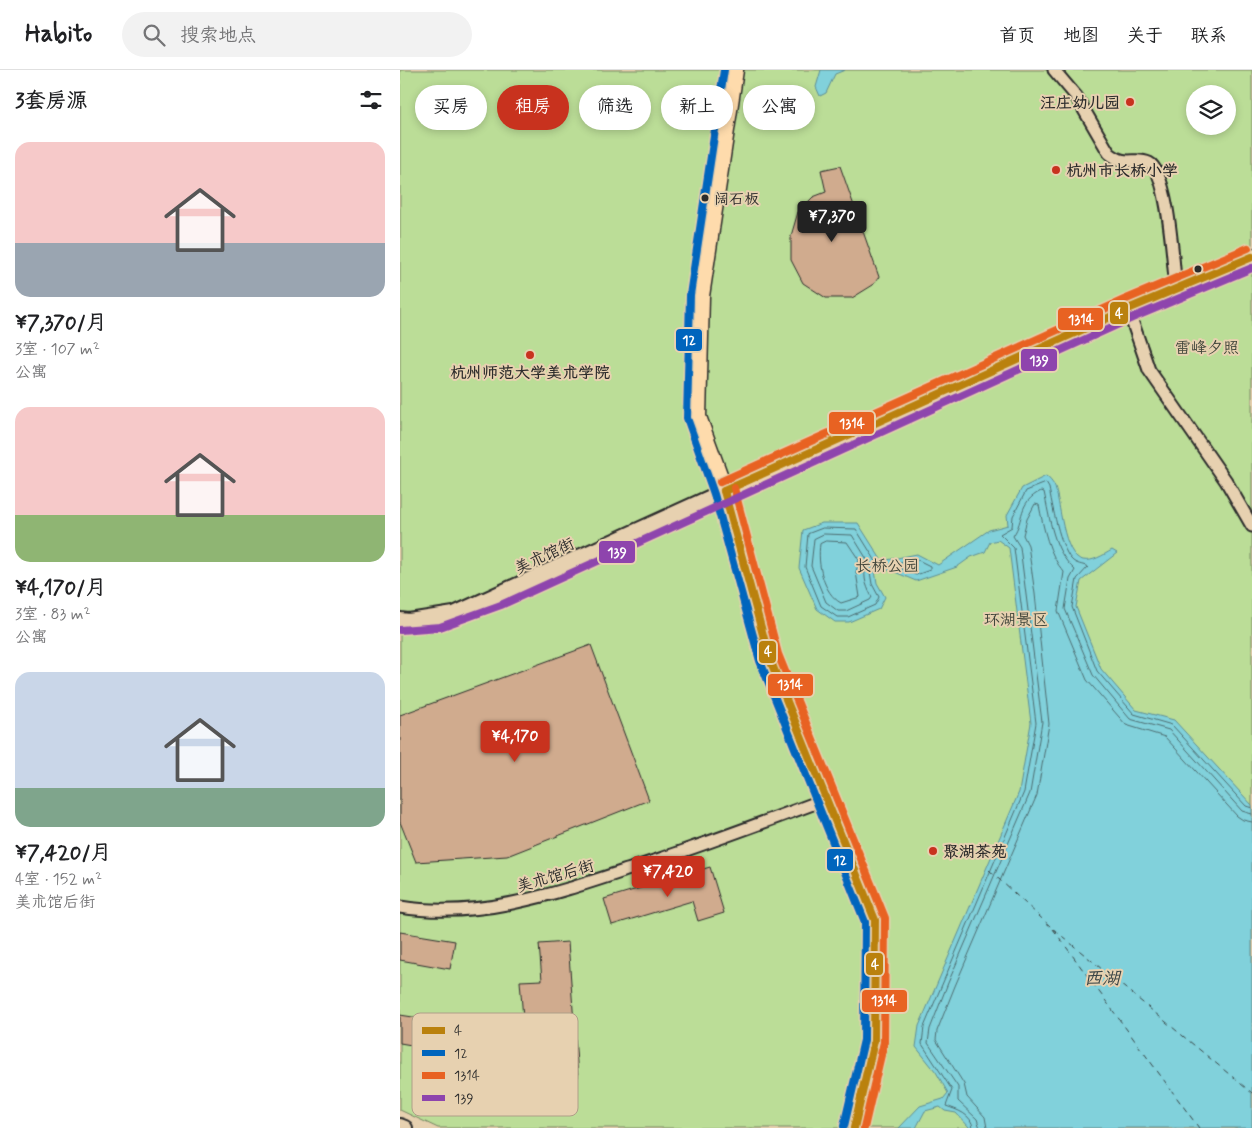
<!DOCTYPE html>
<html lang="zh">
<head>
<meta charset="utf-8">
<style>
  :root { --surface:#fff; --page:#f2f2f2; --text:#202124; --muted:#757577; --line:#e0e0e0; --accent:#c8321e }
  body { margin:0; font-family:Mynerve,"LXGW WenKai TC",sans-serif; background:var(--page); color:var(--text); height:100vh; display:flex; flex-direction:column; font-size:19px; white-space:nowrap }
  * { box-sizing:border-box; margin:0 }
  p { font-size:16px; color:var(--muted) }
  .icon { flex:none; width:28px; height:28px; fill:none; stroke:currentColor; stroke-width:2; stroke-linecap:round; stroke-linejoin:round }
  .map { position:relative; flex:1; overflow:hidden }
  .sheet { display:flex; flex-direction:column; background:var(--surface); width:400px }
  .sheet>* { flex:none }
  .banner { position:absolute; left:15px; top:15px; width:475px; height:45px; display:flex; gap:10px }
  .fabs { position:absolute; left:786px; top:15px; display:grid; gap:10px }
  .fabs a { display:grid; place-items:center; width:50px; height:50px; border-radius:50%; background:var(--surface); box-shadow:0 2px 8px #0003; font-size:25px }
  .price { position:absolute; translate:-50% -42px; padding:0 11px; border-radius:5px; background:var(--accent); color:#fff; font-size:16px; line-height:32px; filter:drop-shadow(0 1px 2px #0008) }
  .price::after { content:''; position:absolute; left:50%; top:30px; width:15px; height:11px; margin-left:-8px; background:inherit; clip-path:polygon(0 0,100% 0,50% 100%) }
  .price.active { background:#222; color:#fff }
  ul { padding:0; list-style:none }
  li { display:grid; align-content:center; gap:10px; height:265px; padding:0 15px }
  li span { display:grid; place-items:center; height:155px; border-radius:15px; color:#555 }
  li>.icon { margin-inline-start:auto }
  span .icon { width:90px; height:90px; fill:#fffc; stroke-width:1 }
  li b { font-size:21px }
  h2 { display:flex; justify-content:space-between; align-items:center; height:60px; padding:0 15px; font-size:21px }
  .pill { padding:0 18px; border-radius:22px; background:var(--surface); box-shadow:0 2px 8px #0003; font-size:18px; line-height:45px }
  .pill.active { background:var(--accent); color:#fff }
  header { display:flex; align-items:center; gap:30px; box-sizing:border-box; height:70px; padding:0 25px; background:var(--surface); border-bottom:1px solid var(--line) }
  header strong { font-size:24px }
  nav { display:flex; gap:28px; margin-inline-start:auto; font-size:18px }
  .search { width:350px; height:45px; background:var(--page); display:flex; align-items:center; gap:12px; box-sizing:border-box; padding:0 18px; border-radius:28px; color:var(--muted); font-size:19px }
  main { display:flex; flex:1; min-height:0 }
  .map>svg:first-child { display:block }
</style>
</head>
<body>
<header>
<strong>Habito</strong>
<div class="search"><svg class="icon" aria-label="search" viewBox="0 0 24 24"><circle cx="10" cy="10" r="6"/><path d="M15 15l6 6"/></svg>搜索地点</div>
<nav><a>首页</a><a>地图</a><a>关于</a><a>联系</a></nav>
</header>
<main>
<section class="sheet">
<h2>3套房源<svg class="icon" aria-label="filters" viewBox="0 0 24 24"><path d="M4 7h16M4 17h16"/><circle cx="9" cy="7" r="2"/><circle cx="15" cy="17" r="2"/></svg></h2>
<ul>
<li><span style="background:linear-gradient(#f6c9c9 65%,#9aa5b1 0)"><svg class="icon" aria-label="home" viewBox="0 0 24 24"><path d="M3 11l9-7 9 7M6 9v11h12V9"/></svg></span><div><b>¥7,370/月</b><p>3室 · 107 m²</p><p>公寓</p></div></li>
<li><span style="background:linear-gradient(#f6c9c9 70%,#8fb573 0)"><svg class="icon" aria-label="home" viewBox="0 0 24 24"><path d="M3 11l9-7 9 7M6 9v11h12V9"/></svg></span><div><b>¥4,170/月</b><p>3室 · 83 m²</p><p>公寓</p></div></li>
<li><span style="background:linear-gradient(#c9d6e8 75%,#7fa58c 0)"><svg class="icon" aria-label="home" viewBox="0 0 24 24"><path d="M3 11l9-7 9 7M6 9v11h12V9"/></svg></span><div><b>¥7,420/月</b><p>4室 · 152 m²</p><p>美术馆后街</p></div></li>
</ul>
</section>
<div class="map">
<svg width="852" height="1058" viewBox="0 0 852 1058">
  <rect width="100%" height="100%" fill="#e7d1b0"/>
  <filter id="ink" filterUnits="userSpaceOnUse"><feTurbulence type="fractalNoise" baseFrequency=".02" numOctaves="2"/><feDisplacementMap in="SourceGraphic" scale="10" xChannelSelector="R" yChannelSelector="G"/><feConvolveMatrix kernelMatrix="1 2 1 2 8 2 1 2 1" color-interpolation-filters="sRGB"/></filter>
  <g filter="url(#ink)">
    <path fill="#bbdd97" stroke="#738461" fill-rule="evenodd" d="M 0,0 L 852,0 L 852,1058 L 38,1058 L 0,1040 ZM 795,24 L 828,24 L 828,56 L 795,56 Z"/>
    <g fill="#81d1db" stroke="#5f8f95">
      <polygon points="421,0 445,0 435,4 426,23 420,26 416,17"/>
      <path d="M 646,406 C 649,408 652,412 654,415 C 661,430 662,486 683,490 C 693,492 703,485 712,480 L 717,483 L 681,511 L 676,537 L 701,599 L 736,640 L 774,650 L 852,735 L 852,1058 L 570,1058 L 556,1043 L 545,1041 L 540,1037 L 525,1041 L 516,1058 L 499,1058 L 520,1036 L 543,1029 L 548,1023 L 536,1002 L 516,977 L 519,956 L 619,722 L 631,653 L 609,478 L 598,470 L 590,472 L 585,482 L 571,487 L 557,497 L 516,511 L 490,500 L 475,501 L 477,513 L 485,527 L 479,539 L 449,552 L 435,552 L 417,539 L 399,498 L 403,460 L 422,453 L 458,453 L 482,491 L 517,484 L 538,495 L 589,460 L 608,455 L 607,445 L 622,418 Z"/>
    </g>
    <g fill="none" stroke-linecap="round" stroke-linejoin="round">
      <g stroke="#4d6d71" stroke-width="1">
        <polygon points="423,458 456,459 477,493 470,502 472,514 479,527 475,535 448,547 437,547 421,536 405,497 408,464"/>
        <path d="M 424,464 L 452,465 L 468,491 C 462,504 465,514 472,527 L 470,530 L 446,541 L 438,541 L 426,532 L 411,496 L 414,469 Z"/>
        <path d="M 426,471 L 447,472 L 459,490 L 456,502 L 460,527 L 441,533 C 423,523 417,494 420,474 Z"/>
        <polygon points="516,489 530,496 530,500 516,505 496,496 497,493"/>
        <path d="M 573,1058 C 572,1044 557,1040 546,1036 L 552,1020 L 522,974 L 524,957 L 624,722 L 636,653 L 614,478 L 600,464 L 612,457 L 613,446 L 626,421 L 646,413 L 649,418 C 652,434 660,477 671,489 C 676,495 683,494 688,497 L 677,509 L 672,537 L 697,601 L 734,644 L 772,655 L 846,736 L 852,738"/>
        <path d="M 580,1058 L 577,1049 L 558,1031 L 558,1017 L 528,973 L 530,959 L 548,913 L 630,723 L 642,652 L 620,477 L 613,466 C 625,449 617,433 641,421 L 644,422 C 650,449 653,481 675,500 L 670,509 L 665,539 L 693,605 L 730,649 L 769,660 L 842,741 L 852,744"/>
        <path d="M 587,1058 L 585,1047 L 567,1027 L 564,1014 L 536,970 L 537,961 L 555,916 L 637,725 L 649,654 L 635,524 L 628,475 L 623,465 L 627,449 L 635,434 L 639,435 C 643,456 649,486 664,502 L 658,541 L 687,610 L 726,655 L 765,667 L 837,746 L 843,750 L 852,752"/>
      </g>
      <g stroke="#384445" stroke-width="1" stroke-dasharray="6 5" stroke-linecap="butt">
        <polyline points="589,800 651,857 852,1023"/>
        <polyline points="653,859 799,1058"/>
      </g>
    </g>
    <g fill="#d0ab8e" stroke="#2b2b2b">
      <polygon points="440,96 479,207 473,215 452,228 426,228 403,213 391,190 391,166 398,142 413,127 426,122 421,100"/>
      <polygon points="191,575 249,730 107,786 16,792 0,752 0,645"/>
      <polygon points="310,797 324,843 298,851 292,831 212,855 204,829"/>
      <polygon points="0,862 55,871 50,899 0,890"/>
      <polygon points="168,872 178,1007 145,1009 142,971 125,973 120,911 142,910 139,874"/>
      <polygon points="0,945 45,952 40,980 0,973"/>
    </g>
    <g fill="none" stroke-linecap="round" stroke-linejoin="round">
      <defs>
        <g id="minor">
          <path d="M 654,0 L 676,26 L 709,83 C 727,98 734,86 749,93 C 769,103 773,195 776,219"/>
          <polyline points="728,239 749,300 826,411 852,456"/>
          <path d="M 0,837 C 81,850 157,823 233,798 C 298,777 362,753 426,729"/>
        </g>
        <g id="tertiary">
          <polyline points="0,550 9,551 54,544 324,421"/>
          <polyline points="0,1056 5,1058"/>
        </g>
        <g id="primary">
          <polyline points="334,0 300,226 297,347 324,421 369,587 475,850 474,971 454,1058"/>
          <polyline points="324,421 728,239 852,187"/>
        </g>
      </defs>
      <use href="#minor" stroke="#2b2b2b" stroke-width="15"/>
      <use href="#tertiary" stroke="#2b2b2b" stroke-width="18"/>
      <use href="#primary" stroke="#2b2b2b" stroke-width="21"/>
      <use href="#minor" stroke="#e7d1b0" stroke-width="11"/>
      <use href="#tertiary" stroke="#e7d1b0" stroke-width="14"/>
      <use href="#primary" stroke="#fedbac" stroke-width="18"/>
      <defs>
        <g id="bus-1">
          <polyline points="324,421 369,587 475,850 474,971 454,1058"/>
          <polyline points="324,421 728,239 852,187"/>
        </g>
        <polyline id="bus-2" points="324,0 290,225 287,348 314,424 360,591 465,852 464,970 444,1056"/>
        <g id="bus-3">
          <polyline points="320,412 724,230 848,178"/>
          <polyline points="334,418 378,584 485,848 484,972 464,1058"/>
        </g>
        <polyline id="bus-4" points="0,560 40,557 101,535 732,248 852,198"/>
      </defs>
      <use href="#bus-1" stroke="#e7d1b0" stroke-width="11"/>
      <use href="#bus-2" stroke="#e7d1b0" stroke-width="11"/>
      <use href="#bus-3" stroke="#e7d1b0" stroke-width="11"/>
      <use href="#bus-4" stroke="#e7d1b0" stroke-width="11"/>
      <use href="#bus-1" stroke="#ba810d" stroke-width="8"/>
      <use href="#bus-2" stroke="#0065bd" stroke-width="8"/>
      <use href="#bus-3" stroke="#e86222" stroke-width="8"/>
      <use href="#bus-4" stroke="#8e44ad" stroke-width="8"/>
    </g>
  </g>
  <g fill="#c8321e" stroke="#e7d1b0" stroke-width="2">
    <circle cx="730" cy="32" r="5"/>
    <circle cx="656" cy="100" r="5"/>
    <circle cx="130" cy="285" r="5"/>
    <circle cx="533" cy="781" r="5"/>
  </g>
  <g fill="#2b2b2b" stroke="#e7d1b0" stroke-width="2">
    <circle cx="305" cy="128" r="4.5"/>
    <circle cx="798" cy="199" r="4.5"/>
  </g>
  <g text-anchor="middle" stroke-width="4" stroke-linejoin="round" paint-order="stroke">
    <g font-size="15" fill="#2b2b2b" stroke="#e7d1b0" text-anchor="start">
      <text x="314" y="134">阔石板</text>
    </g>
    <g font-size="16" font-weight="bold" fill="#2b2b2b" stroke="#e7d1b0" text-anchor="start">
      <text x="720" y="38" text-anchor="end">汪庄幼儿园</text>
      <text x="666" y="106">杭州市长桥小学</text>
      <text x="130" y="308" text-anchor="middle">杭州师范大学美术学院</text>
      <text x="543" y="787">聚湖茶苑</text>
    </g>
    <g font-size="16" fill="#41463b" stroke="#e7d1b0">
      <text x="807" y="283">雷峰夕照</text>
      <text x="487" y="501">长桥公园</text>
      <text x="616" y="555">环湖景区</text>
    </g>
    <g font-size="16" fill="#2b2b2b" stroke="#e7d1b0">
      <text transform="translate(144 485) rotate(-25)" y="6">美术馆街</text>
      <text transform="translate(155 805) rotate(-16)" y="6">美术馆后街</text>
    </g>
    <g font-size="18" font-style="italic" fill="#384445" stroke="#e7d1b0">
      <text x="702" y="914">西湖</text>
    </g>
  </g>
  <rect x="12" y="943" width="166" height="103" rx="8" fill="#e7d1b0" stroke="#af9f88" stroke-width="1"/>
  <rect x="22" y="957" width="23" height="7" fill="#ba810d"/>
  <rect x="22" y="980" width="23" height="6" fill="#0065bd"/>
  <rect x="22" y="1002" width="23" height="7" fill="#e86222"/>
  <rect x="22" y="1025" width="23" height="6" fill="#8e44ad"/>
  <g font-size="14" fill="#2b2b2b">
    <text x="54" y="965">4</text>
    <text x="54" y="988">12</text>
    <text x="54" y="1010">1314</text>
    <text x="54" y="1033">139</text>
  </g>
  <g stroke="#e7d1b0" stroke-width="2">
    <rect x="709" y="231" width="20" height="24" rx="5" fill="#ba810d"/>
    <rect x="657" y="237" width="47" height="24" rx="5" fill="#e86222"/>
    <rect x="275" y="258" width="28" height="24" rx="5" fill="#0065bd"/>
    <rect x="620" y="278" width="38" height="24" rx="5" fill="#8e44ad"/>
    <rect x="428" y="341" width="47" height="24" rx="5" fill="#e86222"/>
    <rect x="198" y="470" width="38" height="24" rx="5" fill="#8e44ad"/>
    <rect x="358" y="570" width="19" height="24" rx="5" fill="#ba810d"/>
    <rect x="367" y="603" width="47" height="24" rx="5" fill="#e86222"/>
    <rect x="426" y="778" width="28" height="24" rx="5" fill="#0065bd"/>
    <rect x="465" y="882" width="19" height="24" rx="5" fill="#ba810d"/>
    <rect x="461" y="919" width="47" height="24" rx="5" fill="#e86222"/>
  </g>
  <g font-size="14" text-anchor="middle" font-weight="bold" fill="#fff">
    <text x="719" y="248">4</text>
    <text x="681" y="254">1314</text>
    <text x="289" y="275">12</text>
    <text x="639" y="295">139</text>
    <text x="452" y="358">1314</text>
    <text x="217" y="487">139</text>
    <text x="368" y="586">4</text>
    <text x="390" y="619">1314</text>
    <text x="440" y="795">12</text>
    <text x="475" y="899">4</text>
    <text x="484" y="935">1314</text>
  </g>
</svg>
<div class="fabs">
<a><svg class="icon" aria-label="layers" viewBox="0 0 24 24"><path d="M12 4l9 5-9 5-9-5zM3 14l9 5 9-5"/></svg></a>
</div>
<b class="price active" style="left:432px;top:173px">¥7,370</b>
<b class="price" style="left:115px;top:693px">¥4,170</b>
<b class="price" style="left:268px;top:828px">¥7,420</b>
<div class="banner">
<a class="pill">买房</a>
<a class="pill active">租房</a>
<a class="pill">筛选</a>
<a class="pill">新上</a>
<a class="pill">公寓</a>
</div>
</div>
</main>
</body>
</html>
